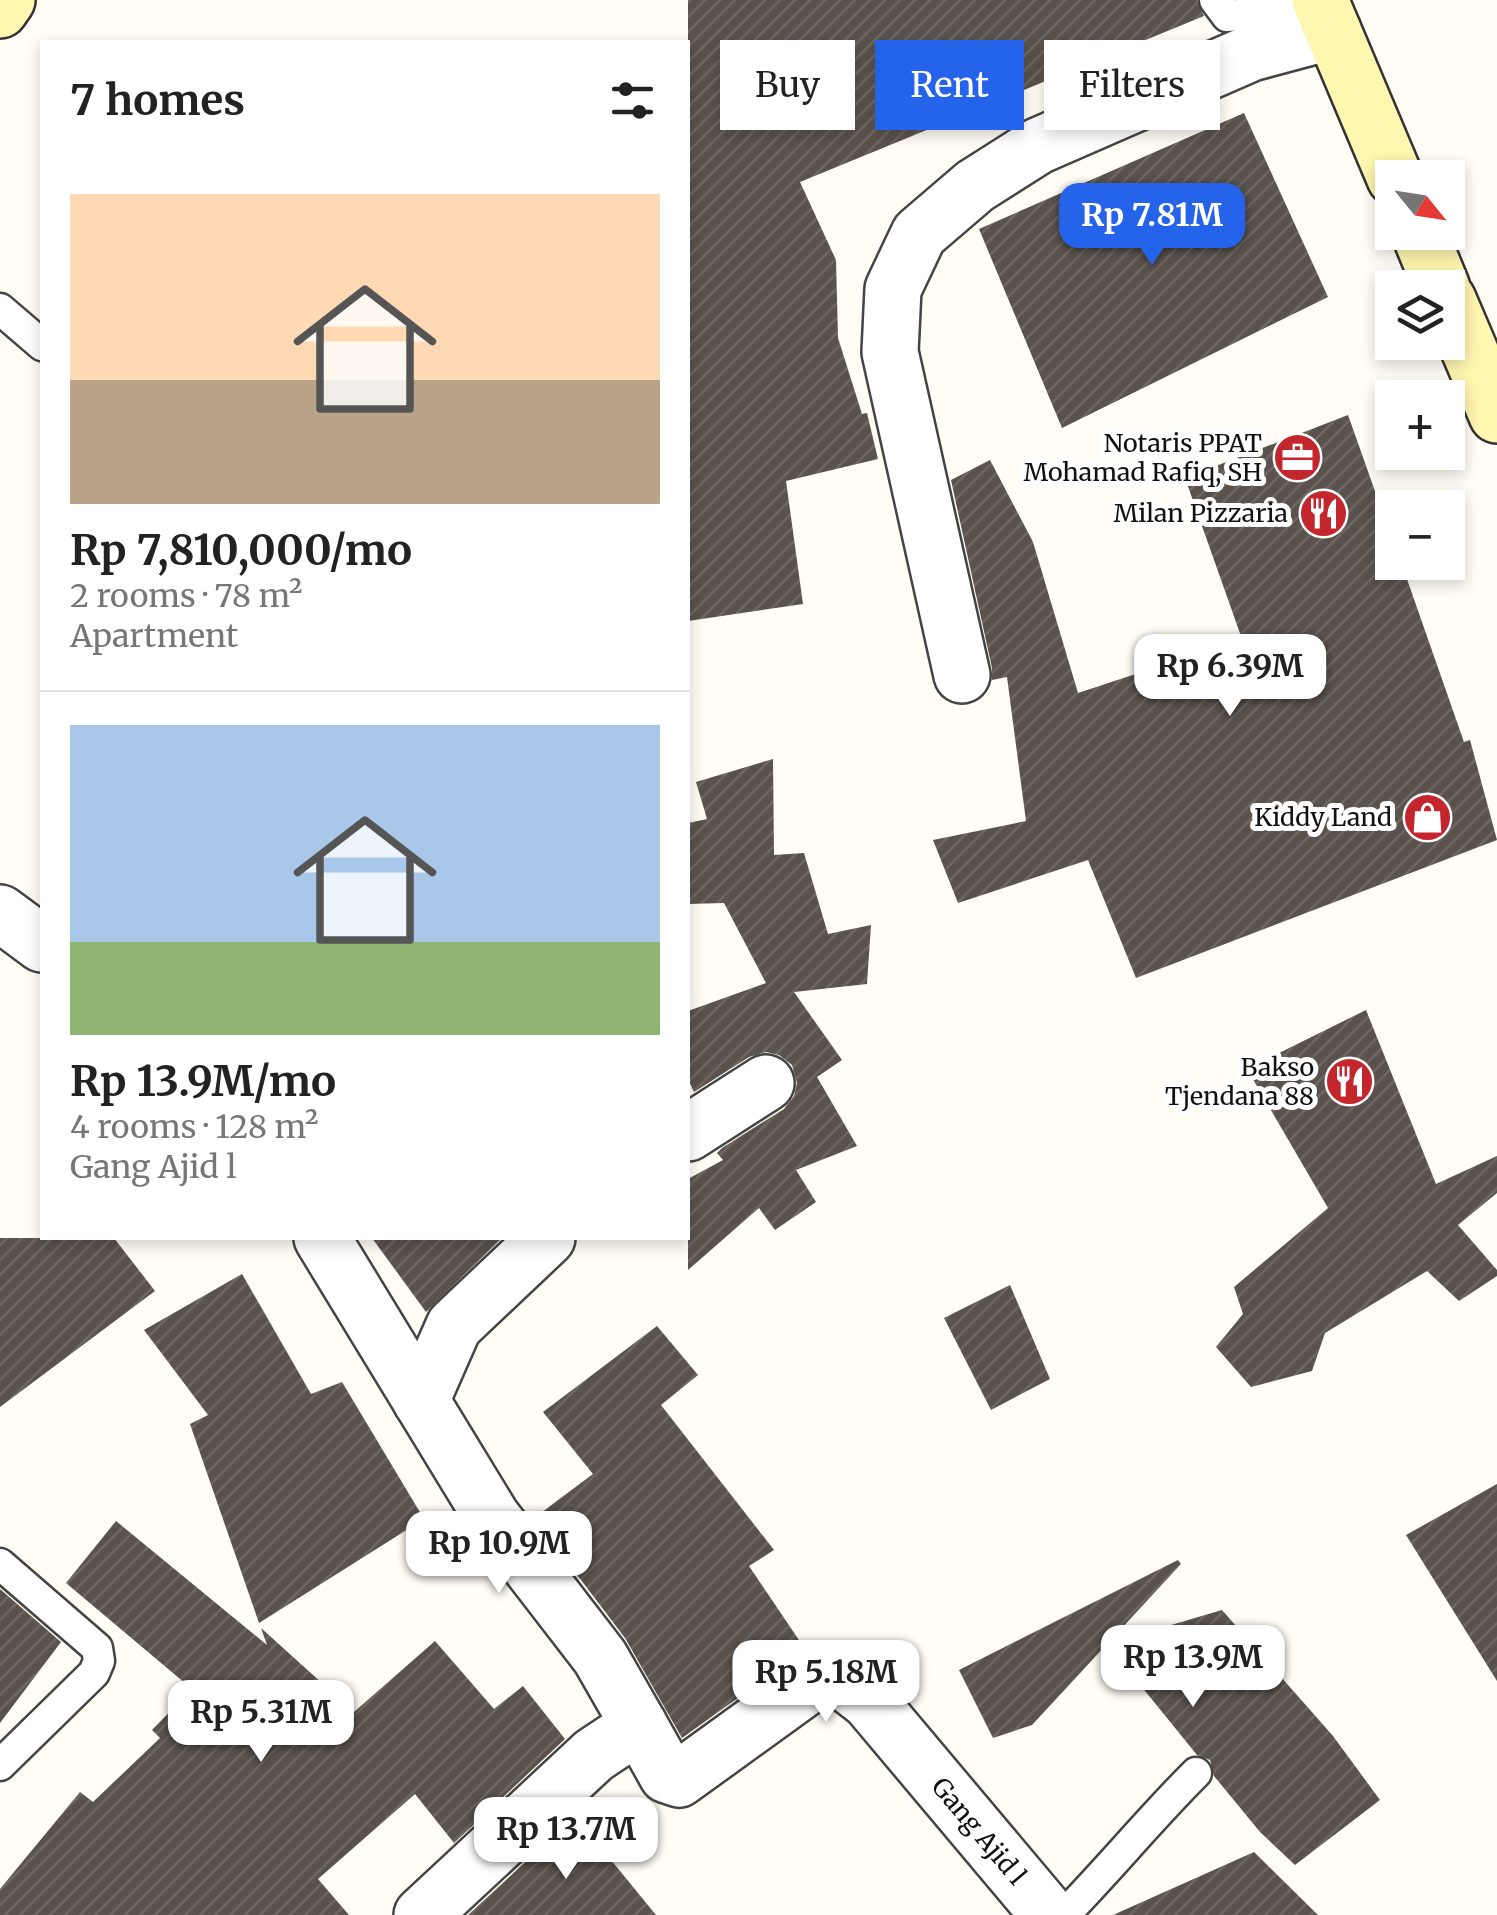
<!DOCTYPE html>
<html lang="en">
<head>
<meta charset="utf-8">
<style>
  :root { --surface:#fff; --page:#f6f6f6; --text:#222; --muted:#767676; --line:#e0e0e0; --accent:#2563eb }
  body { margin:0; font-family:Merriweather,serif; background:var(--page); color:var(--text); height:100vh; display:flex; flex-direction:column; font-size:38px; white-space:nowrap }
  * { box-sizing:border-box; margin:0 }
  p { font-size:32px; color:var(--muted) }
  .icon { flex:none; width:55px; height:55px; fill:none; stroke:currentColor; stroke-width:2; stroke-linecap:round; stroke-linejoin:round }
  .map { position:relative; flex:1; overflow:hidden }
  .sheet { position:absolute; left:40px; top:40px; width:650px; height:1200px; display:flex; flex-direction:column; background:var(--surface); border-radius:0px; box-shadow:0 5px 15px #0003 }
  .sheet>* { flex:none }
  .banner { position:absolute; left:720px; top:40px; width:625px; height:90px; display:flex; gap:20px }
  .needle { width:65px; rotate:120deg }
  .buttons { position:absolute; left:1375px; top:160px; display:grid; gap:20px }
  .buttons a { display:grid; place-items:center; width:90px; height:90px; border-radius:0px; background:var(--surface); box-shadow:0 5px 15px #0003; font-size:50px }
  .price { position:absolute; translate:-50% -85px; padding:0 22px; border-radius:20px; background:#fff; color:#222; font-size:32px; line-height:65px; filter:drop-shadow(0 2px 5px #0008) }
  .price::after { content:''; position:absolute; left:50%; top:60px; width:30px; height:22px; margin-left:-15px; background:inherit; clip-path:polygon(0 0,100% 0,50% 100%) }
  .price.current { background:var(--accent); color:#fff }
  ul { padding:0; list-style:none }
  li { display:grid; align-content:center; gap:20px; height:530px; padding:0 30px }
  li+li { border-top:2px solid var(--line) }
  li span { display:grid; place-items:center; height:310px; border-radius:0px; color:#555 }
  li>.icon { margin-inline-start:auto }
  span .icon { width:180px; height:180px; fill:#fffc; stroke-width:1 }
  li b { font-size:42px }
  h2 { display:flex; justify-content:space-between; align-items:center; height:120px; padding:0 30px; font-size:42px }
  .chip { padding:0 35px; border-radius:0px; background:var(--surface); box-shadow:0 5px 15px #0003; font-size:35px; line-height:90px }
  .chip.current { background:var(--accent); color:#fff }
  .map>svg:first-child { display:block }
</style>
</head>
<body>
<div class="map">
<svg width="1497" height="1915" viewBox="0 0 1497 1915">
  <defs>
    <pattern id="building-hatch" width="6" height="6" patternUnits="userSpaceOnUse" patternTransform="scale(2.5)"><rect width="6" height="6" fill="#5a524d"/><path d="M-1 1l2-2M0 6l6-6M5 7l2-2" fill="none" stroke="#6d6662"/></pattern>
  </defs>
  <rect width="100%" height="100%" fill="#fffdf5"/>
  <g fill="url(#building-hatch)">
    <polygon points="688,0 1197,0 1204,16 800,182 836,260 838,338 862,414 867,413 878,459 786,481 803,604 688,621"/>
    <polygon points="1244,113 1328,297 1062,428 979,229"/>
    <polygon points="1348,415 1392,539 1392,562 1401,562 1464,742 1470,740 1497,840 1136,978 1088,860 958,903 933,840 1026,821 1007,677 992,680 992,668 951,480 990,460 1033,542 1078,693 1242,639 1185,478"/>
    <polygon points="773,759 774,855 804,853 828,934 871,925 867,984 794,992 842,1060 817,1077 857,1146 796,1170 816,1202 775,1230 759,1208 688,1270 688,1179 723,1160 717,1153 722,1148 784,1109 794,1096 797,1083 792,1065 779,1055 766,1052 749,1057 694,1092 688,1079 688,1011 766,983 724,903 688,904 688,823 707,819 696,782"/>
    <polygon points="1366,1010 1436,1184 1497,1156 1497,1193 1458,1225 1497,1270 1497,1276 1459,1301 1427,1271 1325,1333 1312,1371 1251,1387 1216,1347 1243,1314 1234,1287 1328,1208 1247,1069"/>
    <polygon points="0,1238 114,1238 155,1291 0,1407"/>
    <polygon points="372,1238 502,1238 426,1312"/>
    <polygon points="242,1274 311,1394 342,1382 424,1519 259,1623 190,1424 208,1415 144,1330"/>
    <polygon points="1010,1285 1050,1379 991,1410 944,1318"/>
    <polygon points="657,1326 698,1375 661,1405 774,1550 749,1566 807,1652 798,1655 682,1738 625,1638 534,1518 593,1474 543,1412"/>
    <polygon points="1497,1484 1497,1681 1406,1535"/>
    <polygon points="116,1521 267,1645 261,1628 354,1712 435,1641 494,1709 523,1686 565,1739 454,1843 415,1794 318,1879 349,1915 0,1915 0,1889 80,1792 93,1802 160,1738 152,1730 192,1689 66,1583"/>
    <polygon points="1178,1560 1181,1564 1107,1644 1222,1610 1333,1736 1380,1800 1295,1865 1260,1832 1214,1776 1210,1760 1197,1755 1107,1644 1032,1725 993,1738 959,1670"/>
    <polygon points="0,1589 61,1642 0,1723"/>
    <polygon points="575,1816 656,1915 468,1915"/>
    <polygon points="1254,1852 1318,1915 1113,1915"/>
  </g>
  <g fill="none" stroke-linecap="round" stroke-linejoin="round">
    <defs>
      <g id="service">
        <polyline points="1215,0 1227,16 1259,13 1295,0"/>
        <polyline points="0,309 42,345"/>
        <polyline points="0,1564 97,1648 99,1661 94,1673 0,1765"/>
        <path d="M 1064,1915 C 1109,1869 1150,1819 1196,1773"/>
      </g>
      <g id="minor">
        <polyline points="962,675 890,352 893,289 919,234 975,186 1038,146 1251,53 1333,31"/>
        <polyline points="0,913 42,944"/>
        <polyline points="688,1133 766,1083"/>
        <polyline points="322,1238 492,1517 600,1657 639,1725 594,1755 422,1915"/>
        <polyline points="421,1401 454,1326 547,1238"/>
        <polyline points="639,1725 667,1775 679,1779 816,1680 842,1680 869,1701 1049,1915"/>
      </g>
      <g id="secondary">
        <polyline points="1320,0 1395,178"/>
        <polyline points="0,10 7,0"/>
        <polyline points="1419,232 1442,288"/>
        <polyline points="1448,300 1497,415"/>
      </g>
    </defs>
    <use href="#service" stroke="#444" stroke-width="35"/>
    <use href="#minor" stroke="#444" stroke-width="60"/>
    <use href="#secondary" stroke="#333" stroke-width="60"/>
    <use href="#service" stroke="#fff" stroke-width="30"/>
    <use href="#minor" stroke="#fff" stroke-width="55"/>
    <use href="#secondary" stroke="#fff6b0" stroke-width="55"/>
  </g>
  <defs>
    <symbol id="office-disc" viewBox="-11 -11 22 22"><circle r="9.5" fill="#c4262e" stroke="#fff"/><path d="M-6-3h4V-5.5h4V-3h4V5H-6ZM-1-4.5V-3h2v-1.5ZM-6 0V1H6V0Z" fill="#fff"/></symbol>
    <symbol id="restaurant-disc" viewBox="-11 -11 22 22"><circle r="9.5" fill="#c4262e" stroke="#fff"/><path d="M-5-6h1v4h1v-4h1v4h1v-4h1v5L-1.5 .5V6h-2V.5L-5-1ZM5-6V6H3V1.5H1.5Q1.5-4 5-6Z" fill="#fff"/></symbol>
    <symbol id="shop-disc" viewBox="-11 -11 22 22"><circle r="9.5" fill="#c4262e" stroke="#fff"/><path d="M-5-2.5h2.3a2.7 3.5 0 0 1 5.4 0H5L5.5 6h-11ZM-1.5-2.5h3a1.5 2.3 0 0 0-3 0Z" fill="#fff"/></symbol>
  </defs>
  <g fill-rule="evenodd">
    <use href="#office-disc" x="1270" y="430" width="55" height="55"/>
    <use href="#restaurant-disc" x="1296" y="486" width="55" height="55"/>
    <use href="#shop-disc" x="1400" y="790" width="55" height="55"/>
    <use href="#restaurant-disc" x="1322" y="1054" width="55" height="55"/>
  </g>
  <g text-anchor="middle" stroke-width="10" stroke-linejoin="round" paint-order="stroke">
    <g font-size="25" fill="#111" stroke="#fff" text-anchor="end">
      <text x="1262" y="452">Notaris PPAT<tspan x="1262" dy="29">Mohamad Rafiq, SH</tspan></text>
      <text x="1288" y="522">Milan Pizzaria</text>
      <text x="1392" y="826">Kiddy Land</text>
      <text x="1314" y="1076">Bakso<tspan x="1314" dy="29">Tjendana 88</tspan></text>
    </g>
    <g font-size="25" fill="#111" stroke="#fff">
      <text transform="translate(979 1831) rotate(50)" y="9">Gang Ajid l</text>
    </g>
  </g>
</svg>
<div class="buttons">
<a><svg class="needle" viewBox="-14 -14 28 28"><path d="M0-13l5 13h-10z" fill="#e53935"/><path d="M0 13l5-13h-10z" fill="#767676"/></svg></a>
<a><svg class="icon" aria-label="layers" viewBox="0 0 24 24"><path d="M12 4l9 5-9 5-9-5zM3 14l9 5 9-5"/></svg></a>
<a>+</a>
<a>−</a>
</div>
<b class="price current" style="left:1152px;top:268px">Rp 7.81M</b>
<b class="price" style="left:1230px;top:719px">Rp 6.39M</b>
<b class="price" style="left:499px;top:1596px">Rp 10.9M</b>
<b class="price" style="left:1193px;top:1710px">Rp 13.9M</b>
<b class="price" style="left:826px;top:1725px">Rp 5.18M</b>
<b class="price" style="left:261px;top:1765px">Rp 5.31M</b>
<b class="price" style="left:566px;top:1882px">Rp 13.7M</b>
<div class="banner">
<a class="chip">Buy</a>
<a class="chip current">Rent</a>
<a class="chip">Filters</a>
</div>
<section class="sheet">
<h2>7 homes<svg class="icon" aria-label="filters" viewBox="0 0 24 24"><path d="M4 7h16M4 17h16"/><circle cx="9" cy="7" r="2"/><circle cx="15" cy="17" r="2"/></svg></h2>
<ul>
<li><span style="background:linear-gradient(#ffd9b3 60%,#b9a48a 0)"><svg class="icon" aria-label="home" viewBox="0 0 24 24"><path d="M3 11l9-7 9 7M6 9v11h12V9"/></svg></span><div><b>Rp 7,810,000/mo</b><p>2 rooms · 78 m²</p><p>Apartment</p></div></li>
<li><span style="background:linear-gradient(#a9c7e8 70%,#8fb573 0)"><svg class="icon" aria-label="home" viewBox="0 0 24 24"><path d="M3 11l9-7 9 7M6 9v11h12V9"/></svg></span><div><b>Rp 13.9M/mo</b><p>4 rooms · 128 m²</p><p>Gang Ajid l</p></div></li>
</ul>
</section>
</div>
</body>
</html>
